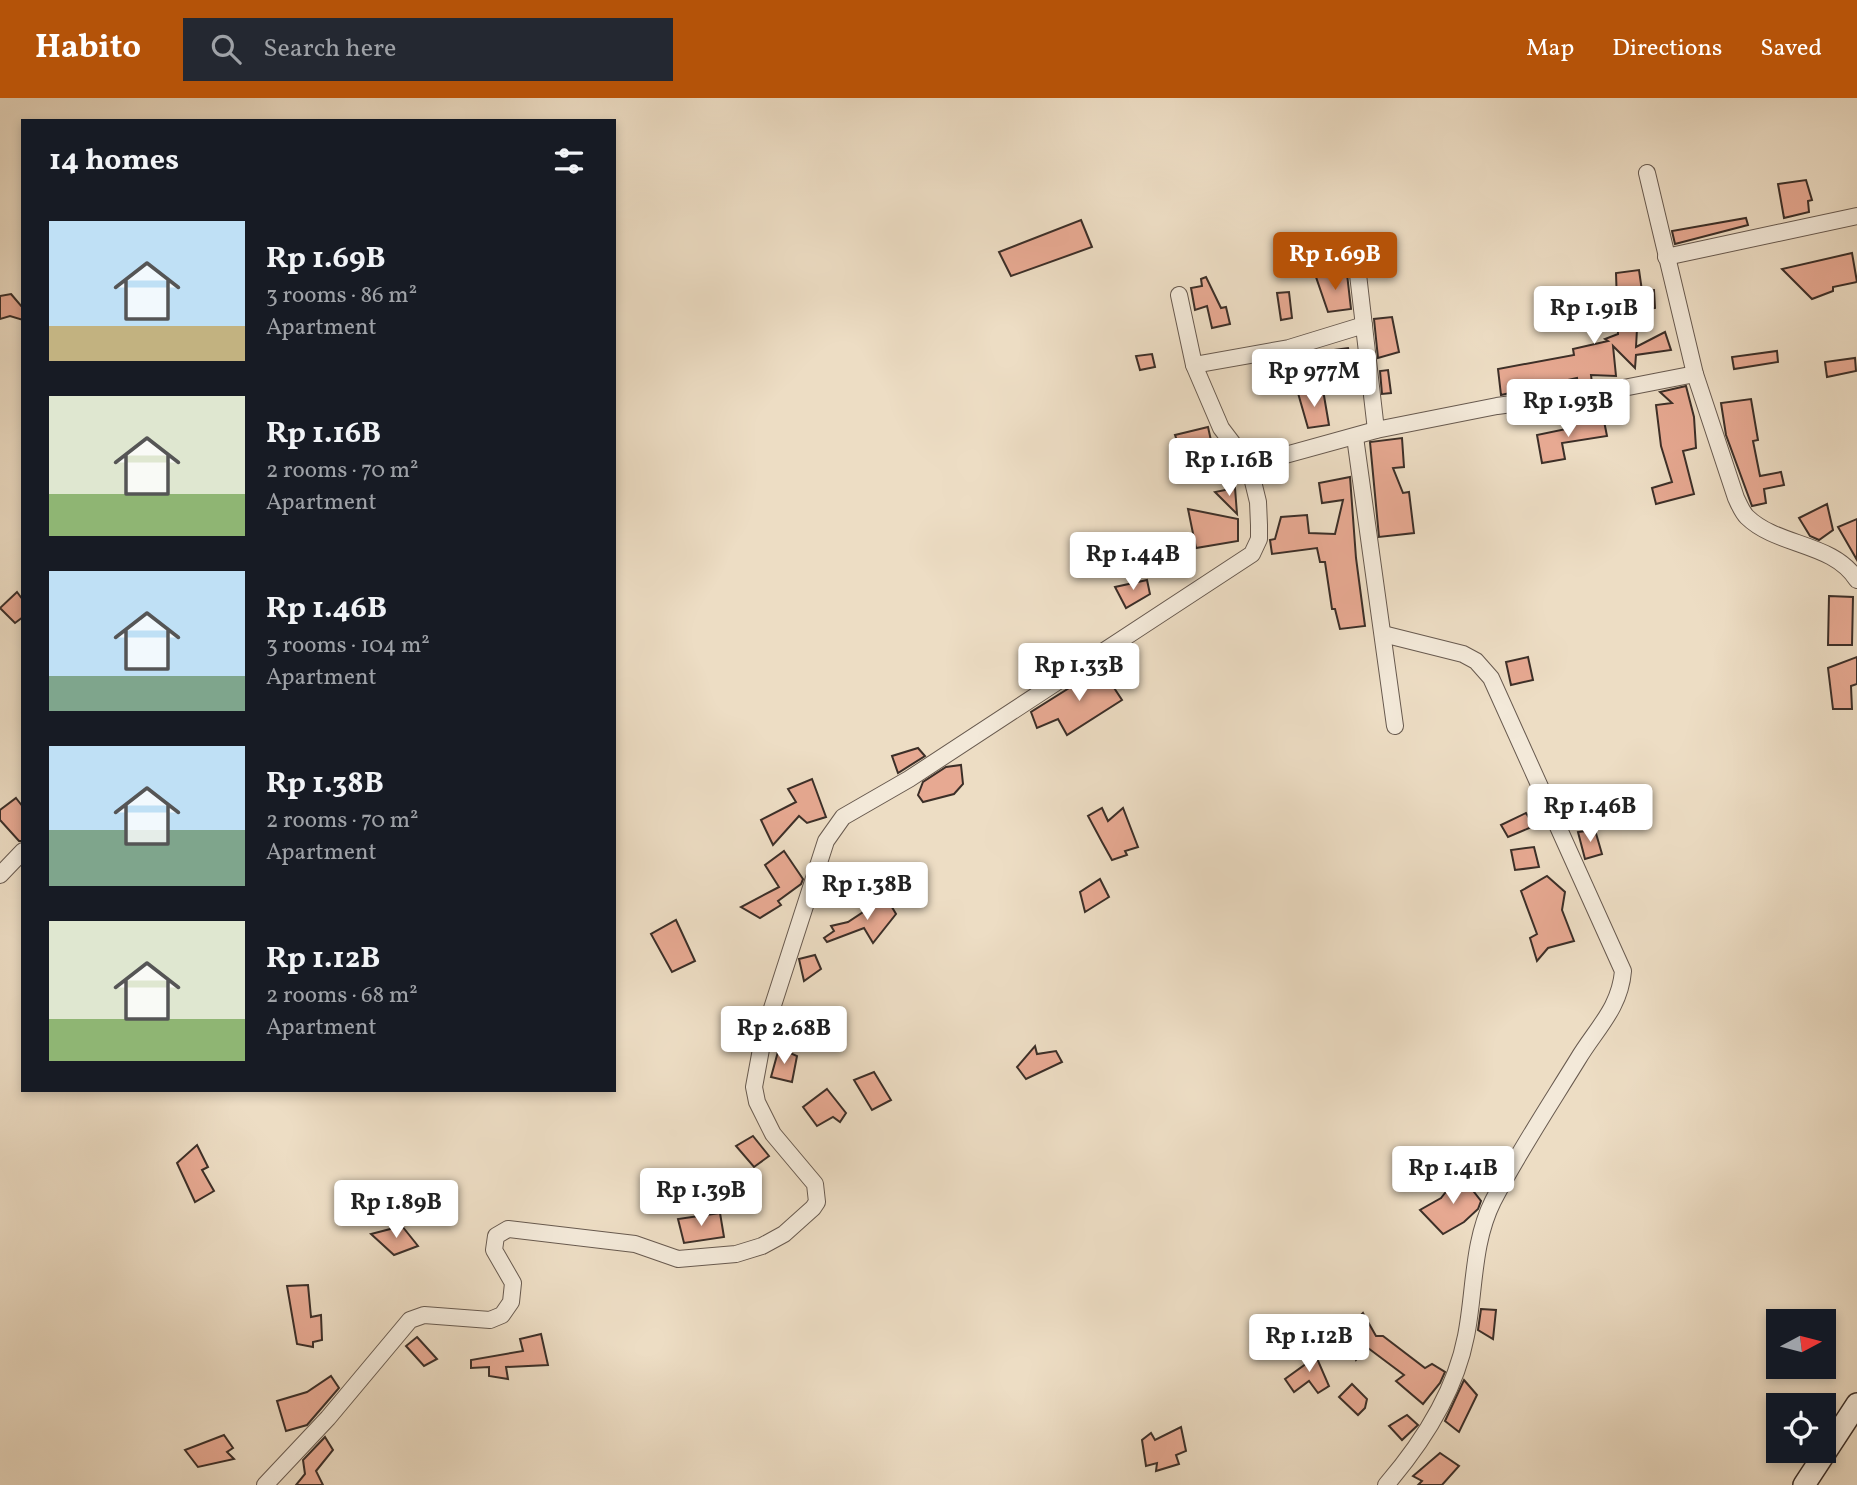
<!DOCTYPE html>
<html lang="en">
<head>
<meta charset="utf-8">
<style>
  :root { --surface:#171b24; --page:#242831; --text:#f1f3f6; --muted:#9ea1a6; --accent:#b45309 }
  body { margin:0; font-family:Vollkorn,serif; background:var(--page); color:var(--text); height:100vh; display:flex; flex-direction:column; font-size:26px; white-space:nowrap }
  * { box-sizing:border-box; margin:0 }
  p { font-size:23px; color:var(--muted) }
  .icon { flex:none; width:38px; height:38px; fill:none; stroke:currentColor; stroke-width:2; stroke-linecap:round; stroke-linejoin:round }
  .map { position:relative; flex:1; overflow:hidden }
  .drawer { position:absolute; left:21px; top:21px; width:595px; height:973px; display:flex; flex-direction:column; background:var(--surface); border-radius:0px; box-shadow:0 4px 10px #0003 }
  .drawer>* { flex:none }
  .needle { width:46px; rotate:83deg }
  .buttons { position:absolute; left:1766px; top:1211px; display:grid; gap:14px }
  .buttons a { display:grid; place-items:center; width:70px; height:70px; border-radius:0px; background:var(--surface); box-shadow:0 4px 10px #0003; font-size:35px }
  .price { position:absolute; translate:-50% -60px; padding:0 16px; border-radius:7px; background:#fff; color:#222; font-size:23px; line-height:46px; filter:drop-shadow(0 2px 4px #0008) }
  .price::after { content:''; position:absolute; left:50%; top:42px; width:21px; height:16px; margin-left:-10px; background:inherit; clip-path:polygon(0 0,100% 0,50% 100%) }
  .price.selected { background:var(--accent); color:#fff }
  ul { padding:0; list-style:none }
  li { display:flex; align-items:center; gap:21px; height:175px; padding:0 28px }
  li span { display:grid; place-items:center; flex:none; width:196px; height:140px; border-radius:0px; color:#555 }
  li>.icon { margin-inline-start:auto }
  span .icon { width:84px; height:84px; fill:#fffc; stroke-width:1 }
  li b { font-size:30px }
  h2 { display:flex; justify-content:space-between; align-items:center; height:84px; padding:0 28px; font-size:30px }
  header { display:flex; align-items:center; gap:42px; box-sizing:border-box; height:98px; padding:0 35px; background:var(--accent); color:#fff }
  header strong { font-size:33px }
  nav { display:flex; gap:38px; margin-inline-start:auto; font-size:24px }
  .search { width:490px; height:63px; background:var(--page); display:flex; align-items:center; gap:18px; box-sizing:border-box; padding:0 24px; border-radius:0px; color:var(--muted); font-size:26px }
  .map>svg:first-child { display:block }
</style>
</head>
<body>
<header>
<strong>Habito</strong>
<div class="search"><svg class="icon" aria-label="search" viewBox="0 0 24 24"><circle cx="10" cy="10" r="6"/><path d="M15 15l6 6"/></svg>Search here</div>
<nav><a>Map</a><a>Directions</a><a>Saved</a></nav>
</header>
<div class="map">
<svg width="1857" height="1387" viewBox="0 0 1857 1387">
  <rect width="100%" height="100%" fill="#edddc4"/>
  <filter id="stains"><feTurbulence type="fractalNoise" baseFrequency=".00286" numOctaves="4"/><feColorMatrix values="0 0 0 0 .2 0 0 0 0 .09 0 0 0 0 .02 0 0 0 .5 -.17"/></filter>
  <radialGradient id="worn" r=".72"><stop offset=".6" stop-color="#630" stop-opacity="0"/><stop offset="1" stop-color="#630" stop-opacity=".3"/></radialGradient>
  <g fill="#e7a992" stroke="#3c2f28" stroke-width="2">
    <polygon points="1806,82 1812,102 1808,103 1809,114 1784,120 1778,86"/>
    <polygon points="1746,120 1748,127 1675,146 1672,133"/>
    <polygon points="1081,122 1092,149 1011,178 999,154"/>
    <polygon points="1852,155 1857,184 1833,189 1833,193 1812,201 1782,171"/>
    <polygon points="1639,172 1642,193 1654,192 1655,210 1638,213 1636,249 1665,234 1671,252 1636,257 1635,270 1613,248 1616,278 1591,277 1592,285 1578,286 1577,280 1501,297 1498,271 1574,257 1573,251 1608,243 1605,241 1618,236 1616,175"/>
    <polygon points="1347,176 1351,211 1328,214 1316,179"/>
    <polygon points="1206,179 1221,210 1226,209 1230,226 1212,230 1207,208 1195,212 1191,190 1202,188 1201,181"/>
    <polygon points="1289,194 1292,220 1281,222 1277,195"/>
    <polygon points="11,196 23,210 23,222 10,218 0,221 0,198"/>
    <polygon points="1392,219 1399,254 1378,260 1374,221"/>
    <polygon points="1348,250 1352,268 1320,273 1318,254"/>
    <polygon points="1777,253 1778,264 1734,271 1732,259"/>
    <polygon points="1152,256 1155,269 1140,272 1136,258"/>
    <polygon points="1855,260 1856,273 1827,279 1825,264"/>
    <polygon points="1388,272 1391,295 1382,296 1380,273"/>
    <polygon points="1686,288 1694,319 1696,350 1683,353 1694,396 1656,406 1652,390 1672,384 1661,348 1656,307 1672,305 1660,294"/>
    <polygon points="1323,292 1329,327 1308,330 1298,295"/>
    <polygon points="1751,301 1758,342 1753,343 1760,378 1781,374 1784,387 1764,391 1766,405 1752,408 1726,337 1721,305"/>
    <polygon points="1604,323 1607,338 1562,345 1565,361 1542,365 1537,337 1571,330 1571,324"/>
    <polygon points="1208,329 1214,356 1184,363 1175,337"/>
    <polygon points="1402,340 1404,369 1393,370 1403,395 1409,394 1414,435 1379,439 1370,344"/>
    <polygon points="1350,379 1356,460 1365,528 1340,531 1335,511 1332,511 1325,464 1320,464 1317,450 1272,456 1270,442 1275,441 1281,419 1307,417 1309,435 1335,436 1343,402 1322,405 1319,385"/>
    <polygon points="1235,390 1237,416 1215,394"/>
    <polygon points="1827,406 1833,432 1819,442 1810,438 1799,420"/>
    <polygon points="1188,411 1238,421 1238,443 1196,450"/>
    <polygon points="1857,421 1857,462 1838,429"/>
    <polygon points="1147,482 1150,496 1126,510 1115,489"/>
    <polygon points="17,494 23,502 23,519 15,525 0,510"/>
    <polygon points="1829,498 1853,499 1852,547 1828,547"/>
    <polygon points="1528,559 1533,582 1511,587 1506,564"/>
    <polygon points="1857,559 1857,586 1851,588 1852,611 1833,611 1828,570"/>
    <polygon points="1101,570 1122,602 1067,637 1058,621 1037,630 1031,614"/>
    <polygon points="918,650 925,658 898,675 892,658"/>
    <polygon points="961,667 963,686 954,696 923,704 918,697 923,684 946,669"/>
    <polygon points="812,681 826,719 807,725 799,718 773,747 761,722 796,704 788,691"/>
    <polygon points="16,700 23,709 23,743 19,743 0,722 0,712"/>
    <polygon points="1102,710 1108,723 1123,710 1138,749 1125,753 1127,757 1112,762 1102,744 1088,718"/>
    <polygon points="1526,715 1534,728 1508,739 1501,727"/>
    <polygon points="1595,732 1602,756 1585,761 1578,734"/>
    <polygon points="1534,749 1539,769 1515,772 1511,752"/>
    <polygon points="784,753 803,781 801,786 778,803 781,807 760,820 741,809 779,789 765,767"/>
    <polygon points="1547,778 1565,794 1562,812 1574,843 1548,850 1537,863 1530,840 1537,836 1521,793"/>
    <polygon points="1100,781 1109,799 1085,814 1080,794"/>
    <polygon points="886,799 896,816 873,845 864,830 827,844 824,840 834,833 831,828 848,824"/>
    <polygon points="676,822 695,863 672,874 651,836"/>
    <polygon points="815,857 821,871 804,883 799,861"/>
    <polygon points="1035,948 1037,956 1056,953 1062,964 1026,981 1017,969"/>
    <polygon points="779,950 797,958 792,984 771,979"/>
    <polygon points="874,974 891,1002 872,1012 854,982"/>
    <polygon points="827,991 846,1015 840,1024 833,1019 817,1028 803,1009"/>
    <polygon points="753,1038 769,1058 754,1069 736,1048"/>
    <polygon points="197,1047 208,1069 202,1072 214,1093 195,1104 177,1065"/>
    <polygon points="1460,1076 1481,1103 1478,1111 1464,1124 1443,1136 1420,1112 1441,1100"/>
    <polygon points="720,1115 724,1139 684,1145 678,1121"/>
    <polygon points="402,1128 418,1148 394,1157 371,1136"/>
    <polygon points="308,1187 311,1219 321,1217 322,1242 313,1244 313,1249 297,1246 287,1188"/>
    <polygon points="1481,1211 1496,1212 1493,1241 1478,1232"/>
    <polygon points="1363,1215 1376,1238 1383,1238 1425,1270 1432,1266 1445,1274 1440,1285 1423,1306 1396,1283 1404,1277 1368,1250 1356,1262 1346,1232"/>
    <polygon points="541,1236 548,1267 506,1269 508,1281 489,1278 489,1269 471,1270 471,1262 523,1253 520,1241"/>
    <polygon points="417,1239 437,1261 424,1268 406,1248"/>
    <polygon points="1312,1249 1329,1288 1318,1295 1309,1283 1294,1294 1285,1281 1307,1265 1299,1256"/>
    <polygon points="331,1278 339,1290 307,1327 286,1333 277,1303 307,1294"/>
    <polygon points="1464,1282 1477,1297 1459,1334 1445,1323"/>
    <polygon points="1352,1286 1367,1301 1365,1310 1358,1317 1339,1299"/>
    <polygon points="1407,1317 1418,1327 1402,1342 1389,1328"/>
    <polygon points="1181,1329 1186,1353 1176,1357 1179,1366 1156,1373 1157,1365 1146,1368 1142,1342 1151,1335 1155,1342"/>
    <polygon points="224,1337 233,1350 227,1354 234,1361 198,1369 185,1352"/>
    <polygon points="325,1339 333,1352 316,1373 323,1387 296,1387 305,1376 303,1362"/>
    <polygon points="1440,1355 1459,1368 1442,1387 1418,1387 1422,1383 1413,1378"/>
  </g>
  <g fill="none" stroke-linecap="round" stroke-linejoin="round">
    <defs>
      <g id="street">
        <path d="M 1647,75 L 1695,276 L 1736,400 C 1739,406 1742,414 1747,419 C 1778,449 1833,444 1857,482"/>
        <polyline points="1356,159 1376,332"/>
        <polyline points="1666,159 1857,118"/>
        <polyline points="1194,267 1289,250 1364,227"/>
        <polyline points="1355,339 1395,628"/>
        <polyline points="1249,367 1376,332 1497,308 1608,293 1695,276"/>
        <path d="M 1383,536 L 1463,556 L 1476,563 L 1491,580 L 1623,873 C 1620,910 1596,931 1578,961 C 1549,1008 1518,1055 1493,1103 C 1472,1145 1475,1193 1466,1238 C 1455,1295 1423,1344 1386,1387"/>
        <polyline points="0,777 23,753"/>
        <polyline points="265,1387 328,1320 410,1222 424,1217 490,1222 502,1217 511,1204 513,1185 494,1152 496,1138 508,1131 635,1146 678,1161 736,1156 762,1148 784,1136 813,1110 817,1104 815,1086 773,1036 757,1004 754,989 764,935 826,743 843,719 909,681 1252,456 1259,441 1259,427 1258,404 1249,367 1221,330 1194,267 1179,197"/>
      </g>
      <polyline id="secondary" points="1804,1387 1857,1306"/>
    </defs>
    <use href="#street" stroke="#685a4f" stroke-width="18"/>
    <use href="#secondary" stroke="#3c2f28" stroke-width="24"/>
    <use href="#street" stroke="#f3e9d9" stroke-width="16"/>
    <use href="#secondary" stroke="#f3e9d9" stroke-width="21"/>
  </g>
  <rect width="100%" height="100%" filter="url(#stains)"/>
  <rect width="100%" height="100%" fill="url(#worn)"/>
</svg>
<div class="buttons">
<a><svg class="needle" viewBox="-14 -14 28 28"><path d="M0-13l5 13h-10z" fill="#e53935"/><path d="M0 13l5-13h-10z" fill="#9ea1a6"/></svg></a>
<a><svg class="icon" aria-label="locate" viewBox="0 0 24 24"><circle cx="12" cy="12" r="6"/><path d="M12 2v4M12 18v4M2 12h4M18 12h4"/></svg></a>
</div>
<b class="price selected" style="left:1335px;top:194px">Rp 1.69B</b>
<b class="price" style="left:1594px;top:248px">Rp 1.91B</b>
<b class="price" style="left:1314px;top:311px">Rp 977M</b>
<b class="price" style="left:1568px;top:341px">Rp 1.93B</b>
<b class="price" style="left:1229px;top:400px">Rp 1.16B</b>
<b class="price" style="left:1133px;top:494px">Rp 1.44B</b>
<b class="price" style="left:1079px;top:605px">Rp 1.33B</b>
<b class="price" style="left:1590px;top:746px">Rp 1.46B</b>
<b class="price" style="left:867px;top:824px">Rp 1.38B</b>
<b class="price" style="left:784px;top:968px">Rp 2.68B</b>
<b class="price" style="left:1453px;top:1108px">Rp 1.41B</b>
<b class="price" style="left:701px;top:1130px">Rp 1.39B</b>
<b class="price" style="left:396px;top:1142px">Rp 1.89B</b>
<b class="price" style="left:1309px;top:1276px">Rp 1.12B</b>
<section class="drawer">
<h2>14 homes<svg class="icon" aria-label="filters" viewBox="0 0 24 24"><path d="M4 7h16M4 17h16"/><circle cx="9" cy="7" r="2"/><circle cx="15" cy="17" r="2"/></svg></h2>
<ul>
<li><span style="background:linear-gradient(#bfe0f5 75%,#c2b280 0)"><svg class="icon" aria-label="home" viewBox="0 0 24 24"><path d="M3 11l9-7 9 7M6 9v11h12V9"/></svg></span><div><b>Rp 1.69B</b><p>3 rooms · 86 m²</p><p>Apartment</p></div></li>
<li><span style="background:linear-gradient(#dfe7d0 70%,#8fb573 0)"><svg class="icon" aria-label="home" viewBox="0 0 24 24"><path d="M3 11l9-7 9 7M6 9v11h12V9"/></svg></span><div><b>Rp 1.16B</b><p>2 rooms · 70 m²</p><p>Apartment</p></div></li>
<li><span style="background:linear-gradient(#bfe0f5 75%,#7fa58c 0)"><svg class="icon" aria-label="home" viewBox="0 0 24 24"><path d="M3 11l9-7 9 7M6 9v11h12V9"/></svg></span><div><b>Rp 1.46B</b><p>3 rooms · 104 m²</p><p>Apartment</p></div></li>
<li><span style="background:linear-gradient(#bfe0f5 60%,#7fa58c 0)"><svg class="icon" aria-label="home" viewBox="0 0 24 24"><path d="M3 11l9-7 9 7M6 9v11h12V9"/></svg></span><div><b>Rp 1.38B</b><p>2 rooms · 70 m²</p><p>Apartment</p></div></li>
<li><span style="background:linear-gradient(#dfe7d0 70%,#8fb573 0)"><svg class="icon" aria-label="home" viewBox="0 0 24 24"><path d="M3 11l9-7 9 7M6 9v11h12V9"/></svg></span><div><b>Rp 1.12B</b><p>2 rooms · 68 m²</p><p>Apartment</p></div></li>
</ul>
</section>
</div>
</body>
</html>
